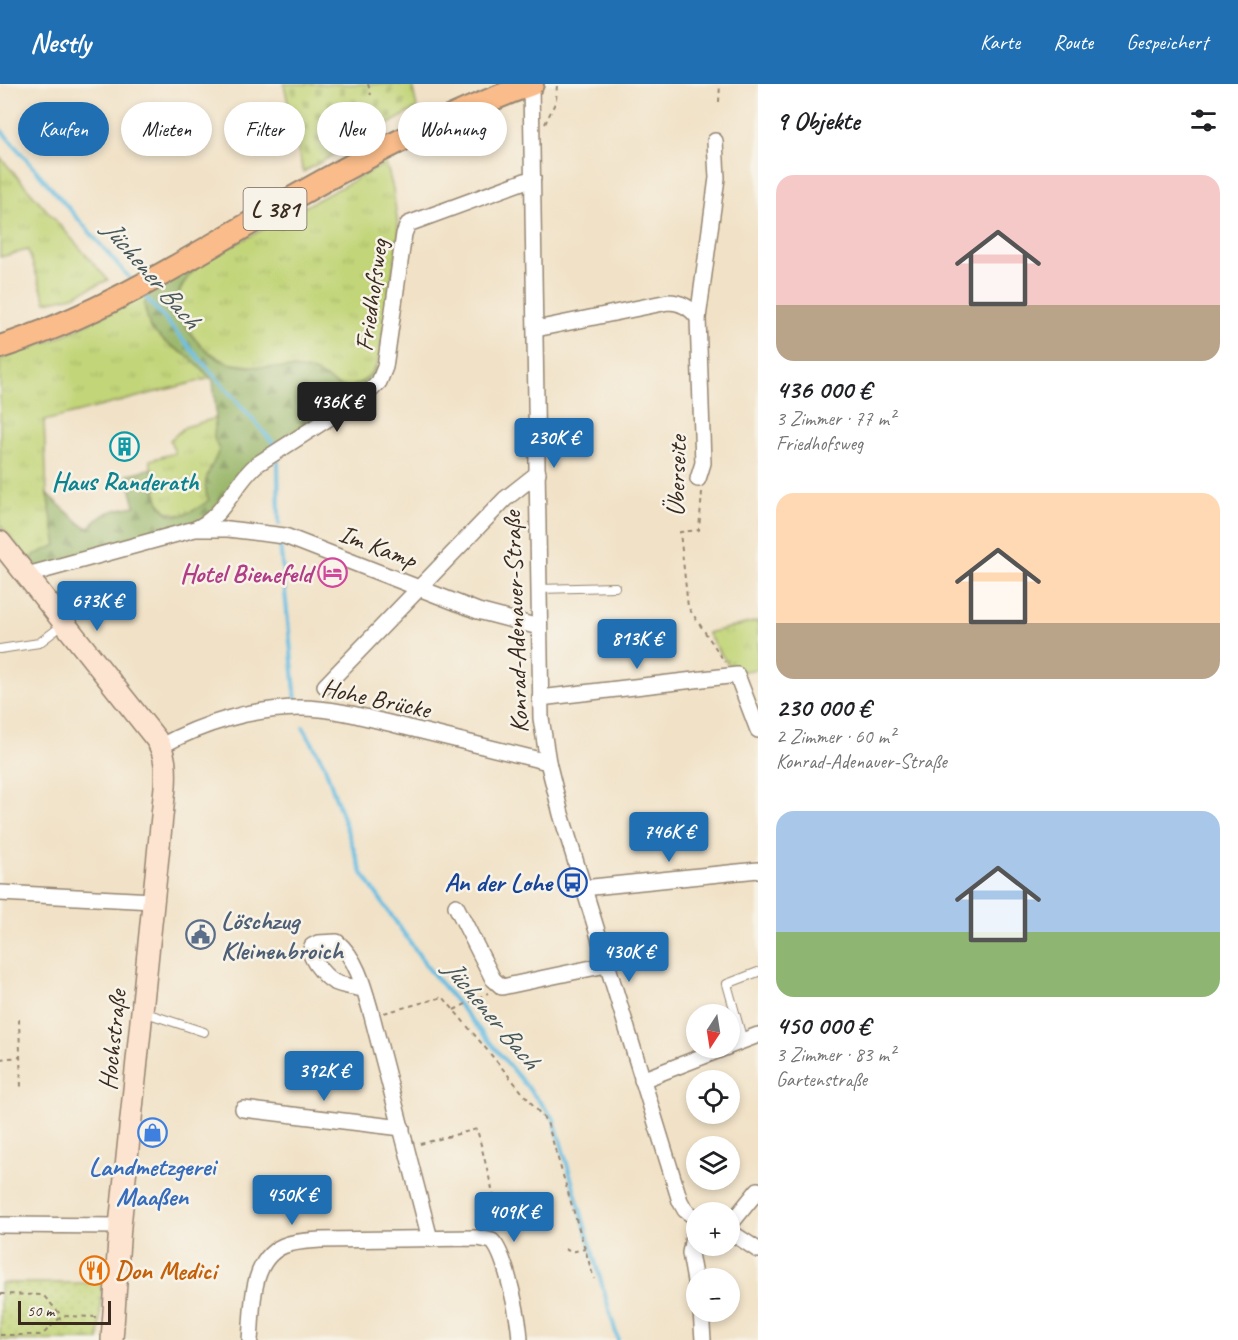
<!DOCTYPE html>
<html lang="de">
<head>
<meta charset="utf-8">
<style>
  :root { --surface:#fff; --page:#f6f6f6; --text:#202124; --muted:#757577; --accent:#1f6fb2 }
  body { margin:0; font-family:Caveat,sans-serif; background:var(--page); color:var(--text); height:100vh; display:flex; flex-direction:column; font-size:22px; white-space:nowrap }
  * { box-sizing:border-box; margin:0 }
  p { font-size:20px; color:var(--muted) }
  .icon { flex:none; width:33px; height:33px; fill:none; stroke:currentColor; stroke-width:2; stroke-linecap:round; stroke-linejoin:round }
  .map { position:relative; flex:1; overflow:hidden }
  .drawer { display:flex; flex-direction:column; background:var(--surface); width:480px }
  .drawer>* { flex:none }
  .guide { position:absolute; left:18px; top:18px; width:570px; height:54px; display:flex; gap:12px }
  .needle { width:39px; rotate:192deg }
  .controls { position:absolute; left:686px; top:920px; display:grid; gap:12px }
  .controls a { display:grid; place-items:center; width:54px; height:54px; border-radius:50%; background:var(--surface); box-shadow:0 3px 9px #0003; font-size:30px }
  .scale { position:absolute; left:18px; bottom:15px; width:93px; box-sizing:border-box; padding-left:6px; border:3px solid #3b2a1e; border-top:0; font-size:16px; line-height:21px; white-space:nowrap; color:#3b2a1e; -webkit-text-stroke:4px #f7f3e8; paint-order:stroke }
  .price { position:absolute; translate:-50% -51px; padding:0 14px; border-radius:6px; background:var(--accent); color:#fff; font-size:20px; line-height:39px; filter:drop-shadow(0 2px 3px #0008) }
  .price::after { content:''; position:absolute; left:50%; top:36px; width:18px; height:14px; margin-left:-9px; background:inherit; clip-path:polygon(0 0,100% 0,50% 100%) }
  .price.on { background:#222; color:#fff }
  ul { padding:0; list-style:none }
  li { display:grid; align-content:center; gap:12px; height:318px; padding:0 18px }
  li span { display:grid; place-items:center; height:186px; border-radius:18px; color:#555 }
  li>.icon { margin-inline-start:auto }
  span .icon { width:108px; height:108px; fill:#fffc; stroke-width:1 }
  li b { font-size:26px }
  h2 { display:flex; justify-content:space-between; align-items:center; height:72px; padding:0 18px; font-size:26px }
  .chip { padding:0 21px; border-radius:27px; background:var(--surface); box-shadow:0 3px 9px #0003; font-size:21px; line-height:54px }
  .chip.on { background:var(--accent); color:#fff }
  header { display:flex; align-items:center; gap:36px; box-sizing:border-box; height:84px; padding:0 30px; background:var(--accent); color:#fff }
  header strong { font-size:28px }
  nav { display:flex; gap:33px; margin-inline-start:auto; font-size:21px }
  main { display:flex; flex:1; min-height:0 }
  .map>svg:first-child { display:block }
</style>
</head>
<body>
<header>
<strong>Nestly</strong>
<nav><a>Karte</a><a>Route</a><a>Gespeichert</a></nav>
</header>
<main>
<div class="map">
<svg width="758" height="1256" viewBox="0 0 758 1256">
  <defs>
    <pattern id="grass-tufts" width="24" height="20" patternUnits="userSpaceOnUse" patternTransform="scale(1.5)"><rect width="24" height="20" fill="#c2d579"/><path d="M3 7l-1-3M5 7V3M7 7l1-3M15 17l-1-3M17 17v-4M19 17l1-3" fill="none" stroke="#a8b768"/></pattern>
    <pattern id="forest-firs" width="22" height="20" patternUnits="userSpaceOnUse" patternTransform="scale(1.5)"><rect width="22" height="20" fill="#99b669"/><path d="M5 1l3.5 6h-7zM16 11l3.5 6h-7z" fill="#7e9456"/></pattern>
    <pattern id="cemetery-stones" width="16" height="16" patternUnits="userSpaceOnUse" patternTransform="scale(1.5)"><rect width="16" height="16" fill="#c2d579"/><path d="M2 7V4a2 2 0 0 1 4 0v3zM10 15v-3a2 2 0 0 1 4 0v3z" fill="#a8b768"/></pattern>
    <pattern id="park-dots" width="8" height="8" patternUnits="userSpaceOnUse" patternTransform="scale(1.5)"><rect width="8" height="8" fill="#c2d579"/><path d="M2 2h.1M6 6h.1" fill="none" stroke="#a8b768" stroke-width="1.8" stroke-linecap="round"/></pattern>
  </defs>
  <rect width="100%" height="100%" fill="#f7f3e8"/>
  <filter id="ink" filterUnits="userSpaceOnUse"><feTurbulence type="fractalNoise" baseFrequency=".0167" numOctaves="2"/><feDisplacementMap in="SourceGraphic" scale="12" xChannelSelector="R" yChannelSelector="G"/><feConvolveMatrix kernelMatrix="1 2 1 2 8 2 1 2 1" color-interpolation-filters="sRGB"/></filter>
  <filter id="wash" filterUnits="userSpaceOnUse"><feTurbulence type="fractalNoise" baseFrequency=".008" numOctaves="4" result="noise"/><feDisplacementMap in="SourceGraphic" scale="24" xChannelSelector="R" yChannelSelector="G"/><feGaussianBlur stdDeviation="1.35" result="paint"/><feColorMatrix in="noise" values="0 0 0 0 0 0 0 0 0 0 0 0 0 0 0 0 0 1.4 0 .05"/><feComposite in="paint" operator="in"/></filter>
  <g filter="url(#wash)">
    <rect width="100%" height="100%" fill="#f1e2c7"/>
    <g fill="url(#grass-tufts)" stroke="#7e804c" stroke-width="1.5">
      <polygon points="0,73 108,196 73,212 46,218 28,166 0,173"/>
      <polygon points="386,79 393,105 399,150 377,282 365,296 352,303 339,303 326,294 295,284 270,285 227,279 200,262 180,234 177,213 187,194 200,179"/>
      <polygon points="149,209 165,258 189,273 211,294 44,337 47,410 57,461 34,471 31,478 0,441 0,275 56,255"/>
      <polygon points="216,334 214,354 219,366 214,378 209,416 192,429 181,431 166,427 158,417 150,376 175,369 170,356 185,343"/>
      <polygon points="758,537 758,585 737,588 731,585 707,549"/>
    </g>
    <path fill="url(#forest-firs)" stroke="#6a7044" stroke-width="1.5" d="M 200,179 C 192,189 179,201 178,214 C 175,239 205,272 228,279 C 255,287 287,280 311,287 C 325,291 334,304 348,303 C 361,303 370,290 377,282 L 375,292 L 368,303 L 262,372 L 206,436 L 41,484 L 31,478 L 34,471 L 57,461 L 47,410 L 82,441 L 90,444 C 102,427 115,426 135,422 L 127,391 L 152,384 C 154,394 154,407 158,417 C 170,443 194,428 209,416 C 199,396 212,385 219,366 L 214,354 L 216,328 L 213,296 L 189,273 L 165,258 L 150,244 L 144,221 L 149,209 Z"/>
    <polygon fill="url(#cemetery-stones)" stroke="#7e804c" stroke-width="1.5" points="284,0 412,0 417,24 303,88"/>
    <polygon fill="url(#park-dots)" stroke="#7e804c" stroke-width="1.5" points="0,1199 102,1199 99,1256 0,1256"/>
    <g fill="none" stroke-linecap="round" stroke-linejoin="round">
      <g stroke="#63bce1" stroke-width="4">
        <polyline points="0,45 133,198"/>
        <polyline points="142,209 275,361"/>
        <polyline points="278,378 279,440"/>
        <polyline points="280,459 296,617"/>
        <polyline points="303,643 324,680 362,789 428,884 554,1035 618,1256"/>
      </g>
    </g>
  </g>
  <g filter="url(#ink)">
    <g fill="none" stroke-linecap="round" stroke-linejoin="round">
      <defs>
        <g id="lane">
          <polyline points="379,42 385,63"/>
          <polyline points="539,505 615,503"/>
          <polyline points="0,565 39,559 64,540"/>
          <polyline points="143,928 204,948"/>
          <polyline points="743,957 727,900 758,888"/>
        </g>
        <g id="street">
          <polyline points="531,0 541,634 548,678 561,730 680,1117 685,1126 696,1134"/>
          <polyline points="698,234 717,94 715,57"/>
          <path d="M 536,245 L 668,218 C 681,218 691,224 698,234 L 703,379 L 698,395"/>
          <polyline points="198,445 228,445 285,452 478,527 539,543"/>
          <path d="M 27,491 L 195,445 C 223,434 234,400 256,381 L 368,309 L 379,298 L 385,283 L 404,150 L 408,140 L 533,94"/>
          <polyline points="325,602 505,415 538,389"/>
          <polyline points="540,614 737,591 758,646"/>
          <path d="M 161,662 C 203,639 253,624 301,624 C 336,624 371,635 405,643 C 453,655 500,666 548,678"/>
          <polyline points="583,804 758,786"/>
          <polyline points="0,809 153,817"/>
          <polyline points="456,822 493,895 502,903 606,881"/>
          <path d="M 364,905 C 338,900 332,902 316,880 C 312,873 309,870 312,862 L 318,859 L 337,858 C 358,875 365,908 372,932 L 430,1155"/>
          <polyline points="729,962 758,951"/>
          <polyline points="642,996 727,963"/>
          <polyline points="243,1025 402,1044"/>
          <polyline points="696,1138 690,1169 696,1203"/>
          <polyline points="0,1141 120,1142"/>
          <polyline points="729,1142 758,1106"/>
          <polyline points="729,1147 758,1166"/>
          <polyline points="701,1227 703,1256"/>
          <path d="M 250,1256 C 253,1226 249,1177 283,1162 C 294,1157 307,1157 320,1156 L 478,1154 L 492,1157 C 506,1170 519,1235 520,1256"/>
        </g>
        <path id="secondary" d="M 0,458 L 156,655 C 166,670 166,685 165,703 L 120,1142 L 112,1256"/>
        <path id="primary" d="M 0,263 C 104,230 197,170 291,115 C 368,71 448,30 532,0"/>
      </defs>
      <use href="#lane" stroke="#968672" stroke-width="10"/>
      <use href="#street" stroke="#968672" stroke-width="18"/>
      <use href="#secondary" stroke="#968672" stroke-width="24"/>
      <use href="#primary" stroke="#968672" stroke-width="26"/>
      <g stroke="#968672" stroke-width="2" stroke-dasharray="4.5 4.5" stroke-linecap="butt">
        <polyline points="368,0 371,11"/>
        <polyline points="719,18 720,0"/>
        <polyline points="545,40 556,17 557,0"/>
        <polyline points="702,408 699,446 680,448 688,523 725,578"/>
        <polyline points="454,926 488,909"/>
        <polyline points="384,929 443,913 547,1038 594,1195"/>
        <polyline points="19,935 21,1004"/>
        <polyline points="0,975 20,973"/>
        <polyline points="420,1060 477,1045 500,1137 498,1145"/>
        <polyline points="565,1165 571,1168 585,1165"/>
        <polyline points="0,1210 43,1211 62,1232"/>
        <polyline points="0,1251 42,1251 62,1232 98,1233"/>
      </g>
      <use href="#lane" stroke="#fff" stroke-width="8"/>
      <use href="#street" stroke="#fff" stroke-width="15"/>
      <use href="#secondary" stroke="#fde4d0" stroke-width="21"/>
      <use href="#primary" stroke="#f9bc8a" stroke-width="22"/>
    </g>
  </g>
  <defs>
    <symbol id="building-ring" viewBox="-11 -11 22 22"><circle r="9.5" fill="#f7f3e8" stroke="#0f9aa8" stroke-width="1.5"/><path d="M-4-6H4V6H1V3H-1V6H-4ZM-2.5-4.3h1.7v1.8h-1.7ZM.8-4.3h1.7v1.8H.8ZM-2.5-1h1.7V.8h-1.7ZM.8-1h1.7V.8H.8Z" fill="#0f9aa8"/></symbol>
    <symbol id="hotel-ring" viewBox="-11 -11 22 22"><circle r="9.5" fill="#f7f3e8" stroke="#d1479c" stroke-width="1.5"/><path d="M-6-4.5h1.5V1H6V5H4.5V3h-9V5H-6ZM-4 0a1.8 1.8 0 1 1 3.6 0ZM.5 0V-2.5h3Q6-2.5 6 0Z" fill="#d1479c"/></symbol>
    <symbol id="bus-ring" viewBox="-11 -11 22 22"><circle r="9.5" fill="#f7f3e8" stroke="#1a4fb4" stroke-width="1.5"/><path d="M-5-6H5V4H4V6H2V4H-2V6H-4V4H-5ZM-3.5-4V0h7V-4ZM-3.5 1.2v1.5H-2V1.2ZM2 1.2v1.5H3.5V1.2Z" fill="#1a4fb4"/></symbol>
    <symbol id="civic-ring" viewBox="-11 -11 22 22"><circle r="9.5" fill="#f7f3e8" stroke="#5c6f8a" stroke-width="1.5"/><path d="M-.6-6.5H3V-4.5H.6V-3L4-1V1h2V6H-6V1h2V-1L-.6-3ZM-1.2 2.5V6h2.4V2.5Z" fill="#5c6f8a"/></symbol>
    <symbol id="shop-ring" viewBox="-11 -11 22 22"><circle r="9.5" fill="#f7f3e8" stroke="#3f7fe0" stroke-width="1.5"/><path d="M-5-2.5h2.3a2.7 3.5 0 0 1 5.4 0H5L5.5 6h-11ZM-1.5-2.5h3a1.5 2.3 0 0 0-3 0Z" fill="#3f7fe0"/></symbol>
    <symbol id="restaurant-ring" viewBox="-11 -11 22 22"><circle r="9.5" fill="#f7f3e8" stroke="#e8710a" stroke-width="1.5"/><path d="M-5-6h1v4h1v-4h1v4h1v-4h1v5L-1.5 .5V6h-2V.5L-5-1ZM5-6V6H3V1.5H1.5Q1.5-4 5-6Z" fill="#e8710a"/></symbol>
  </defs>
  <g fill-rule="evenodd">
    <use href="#building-ring" x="108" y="346" width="33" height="33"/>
    <use href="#hotel-ring" x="316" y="472" width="33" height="33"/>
    <use href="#bus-ring" x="556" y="782" width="33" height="33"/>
    <use href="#civic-ring" x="184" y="834" width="33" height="33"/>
    <use href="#shop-ring" x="136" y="1032" width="33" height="33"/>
    <use href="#restaurant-ring" x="78" y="1170" width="33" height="33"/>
  </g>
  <g text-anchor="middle" stroke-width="5" stroke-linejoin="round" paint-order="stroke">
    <rect fill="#f7f3e8" stroke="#73665b" stroke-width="1.5" x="243.5" y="104" width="63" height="42" rx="4.5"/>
    <g font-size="24" font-weight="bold" fill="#3b2a1e">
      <text x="275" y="133">L 381</text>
    </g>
    <g font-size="26" fill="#3b2a1e" stroke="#f7f3e8">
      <text transform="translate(371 211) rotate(-82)" y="9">Friedhofsweg</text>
      <text transform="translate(676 392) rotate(-88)" y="9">Überseite</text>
      <text transform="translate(378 462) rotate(21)" y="9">Im Kamp</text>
      <text transform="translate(515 538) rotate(-92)" y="9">Konrad-Adenauer-Straße</text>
      <text transform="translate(376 614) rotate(12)" y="9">Hohe Brücke</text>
      <text transform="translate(112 956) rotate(-84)" y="9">Hochstraße</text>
    </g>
    <g font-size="26" font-weight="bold" fill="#0d838f" stroke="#f7f3e8">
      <text x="125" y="406">Haus Randerath</text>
    </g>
    <g font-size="26" font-weight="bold" fill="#b23c85" stroke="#f7f3e8" text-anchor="end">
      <text x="312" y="498">Hotel Bienefeld</text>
    </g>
    <g font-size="26" font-weight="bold" fill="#164399" stroke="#f7f3e8" text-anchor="end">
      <text x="552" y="807">An der Lohe</text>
    </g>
    <g font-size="26" font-weight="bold" fill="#4e5e75" stroke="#f7f3e8" text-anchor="start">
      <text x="221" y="845">Löschzug<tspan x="221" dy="30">Kleinenbroich</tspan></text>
    </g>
    <g font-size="26" font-weight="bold" fill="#366cbe" stroke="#f7f3e8">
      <text x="152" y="1091">Landmetzgerei<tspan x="152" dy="30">Maaßen</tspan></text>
    </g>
    <g font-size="26" font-weight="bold" fill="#c56008" stroke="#f7f3e8" text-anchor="start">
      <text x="115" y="1195">Don Medici</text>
    </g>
    <g font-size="27" font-style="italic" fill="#475658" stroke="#f7f3e8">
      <text transform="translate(152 190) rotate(49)" y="9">Jüchener Bach</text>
      <text transform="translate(492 930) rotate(50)" y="9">Jüchener Bach</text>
    </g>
  </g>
</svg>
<div class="controls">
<a><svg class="needle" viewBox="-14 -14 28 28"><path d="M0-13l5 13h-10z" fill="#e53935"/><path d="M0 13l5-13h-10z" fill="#757577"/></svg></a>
<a><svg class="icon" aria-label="locate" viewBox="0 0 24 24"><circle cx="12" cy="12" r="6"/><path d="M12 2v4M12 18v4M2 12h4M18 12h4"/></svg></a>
<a><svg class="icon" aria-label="layers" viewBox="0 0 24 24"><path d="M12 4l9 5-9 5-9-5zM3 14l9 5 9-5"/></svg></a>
<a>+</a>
<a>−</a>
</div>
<div class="scale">50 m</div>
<b class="price on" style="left:337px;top:349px">436K €</b>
<b class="price" style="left:554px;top:385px">230K €</b>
<b class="price" style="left:97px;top:548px">673K €</b>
<b class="price" style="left:637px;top:586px">813K €</b>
<b class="price" style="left:669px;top:779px">746K €</b>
<b class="price" style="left:629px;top:899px">430K €</b>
<b class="price" style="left:324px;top:1018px">392K €</b>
<b class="price" style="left:292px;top:1142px">450K €</b>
<b class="price" style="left:514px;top:1159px">409K €</b>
<div class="guide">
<a class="chip on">Kaufen</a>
<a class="chip">Mieten</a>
<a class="chip">Filter</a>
<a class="chip">Neu</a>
<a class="chip">Wohnung</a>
</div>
</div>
<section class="drawer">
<h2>9 Objekte<svg class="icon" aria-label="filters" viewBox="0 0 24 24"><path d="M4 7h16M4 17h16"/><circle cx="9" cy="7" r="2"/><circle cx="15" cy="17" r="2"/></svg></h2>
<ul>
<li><span style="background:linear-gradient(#f6c9c9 70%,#b9a48a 0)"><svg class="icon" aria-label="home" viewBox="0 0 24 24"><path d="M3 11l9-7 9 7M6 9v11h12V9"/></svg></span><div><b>436 000 €</b><p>3 Zimmer · 77 m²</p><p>Friedhofsweg</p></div></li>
<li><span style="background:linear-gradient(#ffd9b3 70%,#b9a48a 0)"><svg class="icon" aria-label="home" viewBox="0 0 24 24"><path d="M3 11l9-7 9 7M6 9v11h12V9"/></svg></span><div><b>230 000 €</b><p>2 Zimmer · 60 m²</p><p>Konrad-Adenauer-Straße</p></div></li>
<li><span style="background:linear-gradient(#a9c7e8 65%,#8fb573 0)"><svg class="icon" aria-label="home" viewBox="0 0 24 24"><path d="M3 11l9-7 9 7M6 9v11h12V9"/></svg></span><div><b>450 000 €</b><p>3 Zimmer · 83 m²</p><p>Gartenstraße</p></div></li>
</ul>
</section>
</main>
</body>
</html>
